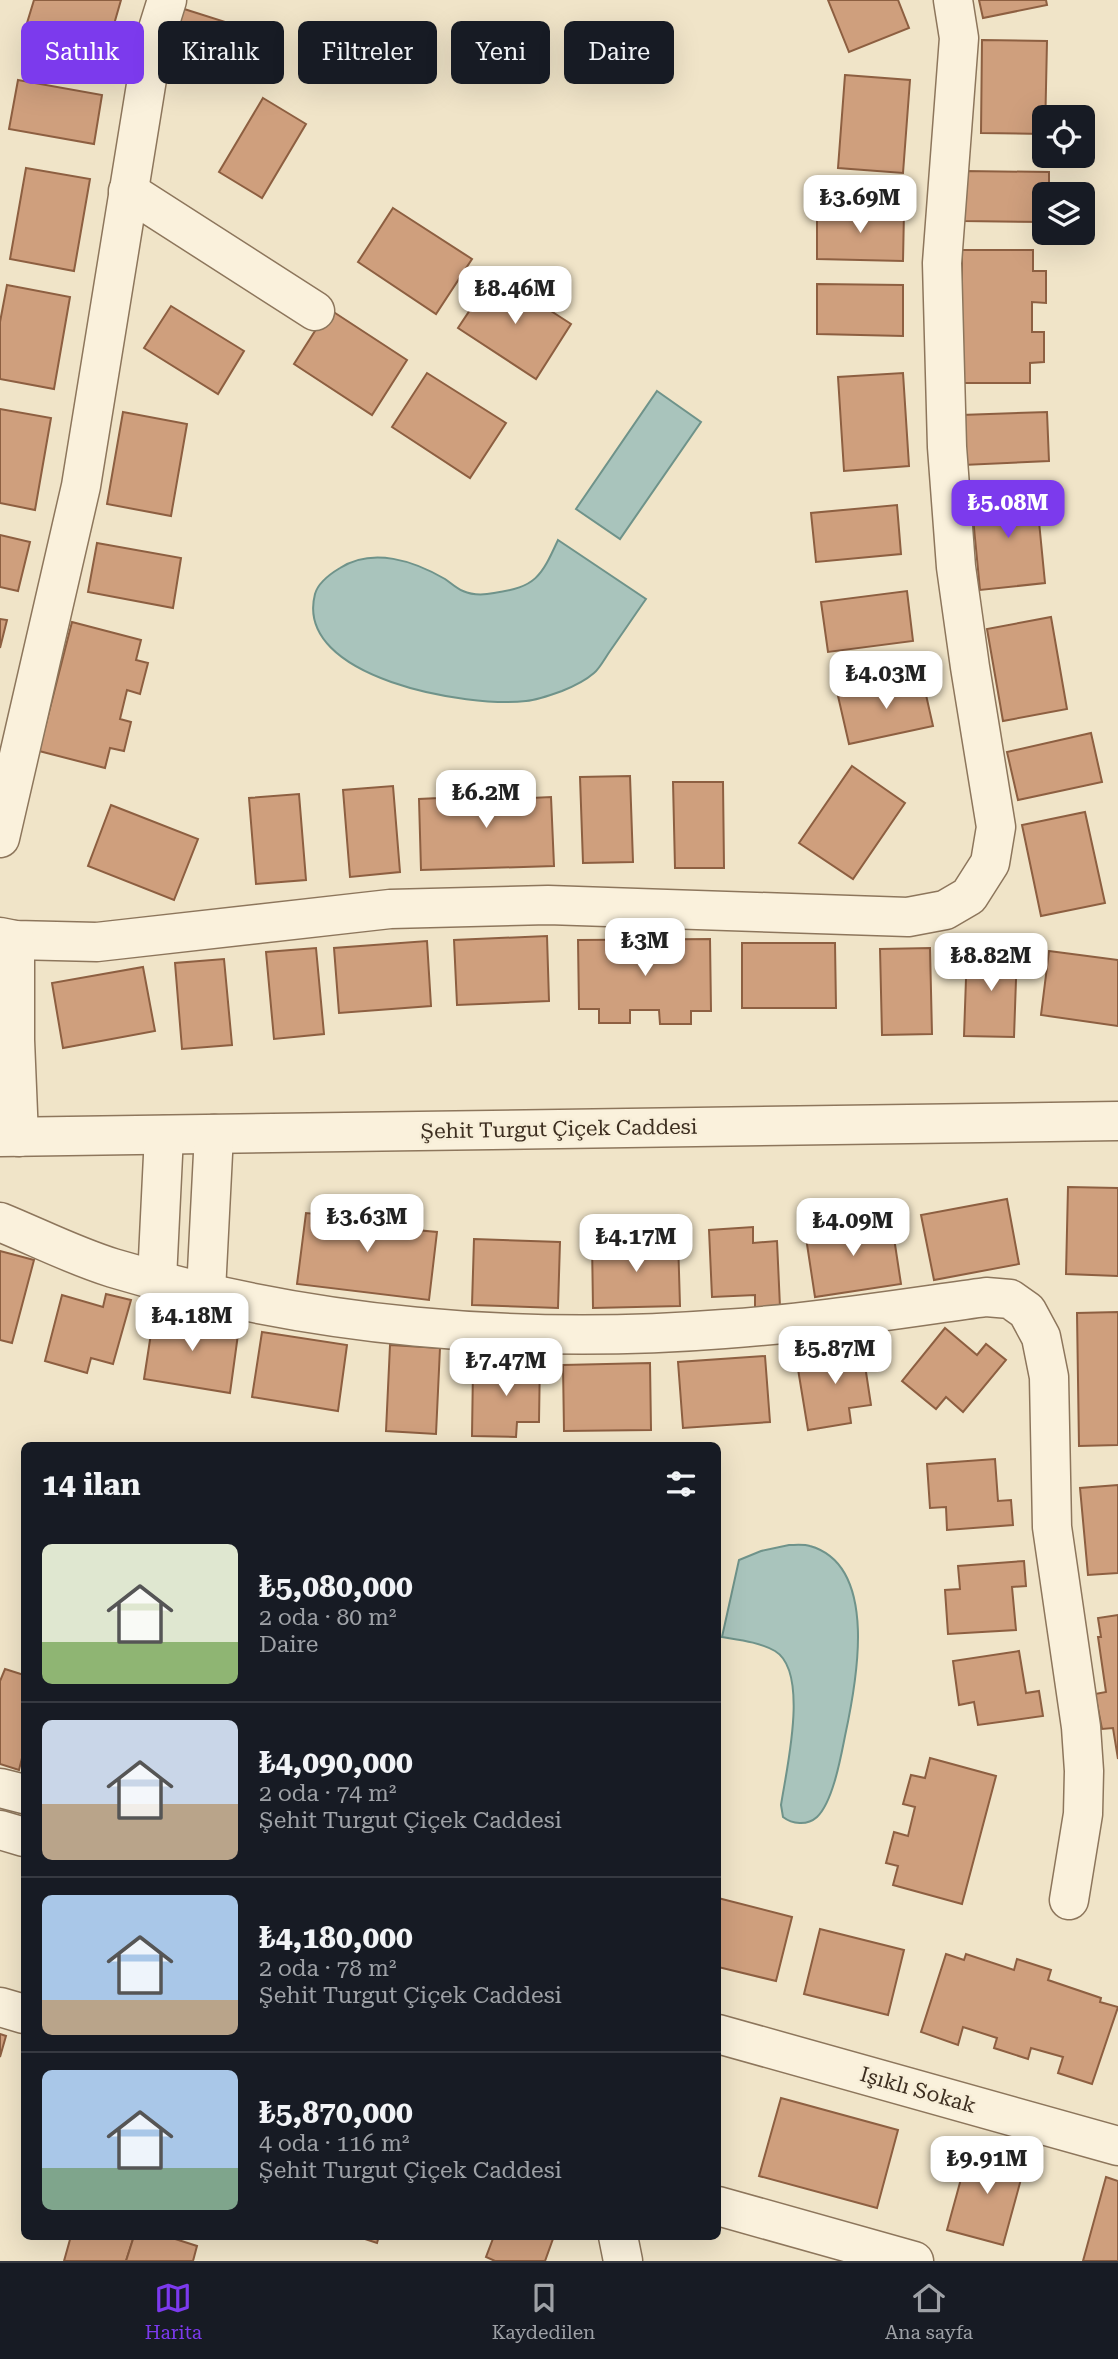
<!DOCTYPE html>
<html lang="tr">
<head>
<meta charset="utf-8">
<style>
  :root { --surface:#171b24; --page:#242831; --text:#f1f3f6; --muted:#9ea1a6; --line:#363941; --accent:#7c3aed }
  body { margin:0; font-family:"Roboto Serif",serif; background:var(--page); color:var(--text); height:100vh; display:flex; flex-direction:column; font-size:26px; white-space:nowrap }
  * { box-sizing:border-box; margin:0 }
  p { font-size:23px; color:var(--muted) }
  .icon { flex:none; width:38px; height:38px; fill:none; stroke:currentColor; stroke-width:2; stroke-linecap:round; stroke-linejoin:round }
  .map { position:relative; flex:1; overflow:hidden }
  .sheet { position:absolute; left:21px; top:1442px; width:700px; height:798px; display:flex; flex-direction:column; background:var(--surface); border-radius:10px; box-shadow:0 7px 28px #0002 }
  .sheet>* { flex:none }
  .top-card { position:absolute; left:21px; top:21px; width:700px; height:63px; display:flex; gap:14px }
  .controls { position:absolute; left:1032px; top:105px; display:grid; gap:14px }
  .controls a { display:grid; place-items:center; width:63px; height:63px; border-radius:10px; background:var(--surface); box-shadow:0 7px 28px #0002; font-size:35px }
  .price { position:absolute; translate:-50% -60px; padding:0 16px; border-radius:14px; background:#fff; color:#222; font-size:23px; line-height:46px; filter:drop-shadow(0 2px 4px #0008) }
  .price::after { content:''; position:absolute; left:50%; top:42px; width:21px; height:16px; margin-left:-10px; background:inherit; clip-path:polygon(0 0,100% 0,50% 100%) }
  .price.selected { background:var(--accent); color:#fff }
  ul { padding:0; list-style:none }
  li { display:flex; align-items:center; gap:21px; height:175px; padding:0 21px }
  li+li { border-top:2px solid var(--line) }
  li span { display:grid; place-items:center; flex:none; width:196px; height:140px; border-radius:10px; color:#555 }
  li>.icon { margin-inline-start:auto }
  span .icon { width:84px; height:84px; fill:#fffc; stroke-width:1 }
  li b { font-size:30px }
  h2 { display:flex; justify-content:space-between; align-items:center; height:84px; padding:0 21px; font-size:30px }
  .chip { padding:0 24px; border-radius:10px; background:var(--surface); box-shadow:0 7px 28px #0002; font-size:24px; line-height:63px }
  .chip.selected { background:var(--accent); color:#fff }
  .dock { display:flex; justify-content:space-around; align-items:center; height:98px; border-top:2px solid var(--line); background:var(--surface); font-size:19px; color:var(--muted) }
  .dock a { display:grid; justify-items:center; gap:4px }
  .dock .selected { color:var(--accent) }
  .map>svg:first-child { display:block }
</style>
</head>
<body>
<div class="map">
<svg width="1118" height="2261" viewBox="0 0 1118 2261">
  <rect width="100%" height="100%" fill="#f0e4c8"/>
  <g fill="#a9c4bc" stroke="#6f938a" stroke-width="2">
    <polygon points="657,391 701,422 620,539 576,509"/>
    <path d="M 558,540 L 646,599 C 634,616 622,634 610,651 C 605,658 600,668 594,673 C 586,680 572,687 562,691 C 551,695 537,700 526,701 C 470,708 293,679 315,594 C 318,583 330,574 340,568 C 373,547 414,561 445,579 C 451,583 456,588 463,591 C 472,595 484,595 494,593 C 536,587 541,577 558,540 Z"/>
    <path d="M 789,1545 C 795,1545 804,1544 810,1546 C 880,1566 856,1685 845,1736 C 841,1756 833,1802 817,1817 C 807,1826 792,1824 783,1817 L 781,1805 C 786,1771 810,1672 775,1651 C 759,1642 740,1640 722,1637 L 739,1560 L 761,1551 Z"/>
  </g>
  <g fill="#cf9f7d" stroke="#8d5f41" stroke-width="2">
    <polygon points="34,0 121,0 102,66 34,46 39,26 27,23"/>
    <polygon points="828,0 898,0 909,28 849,52"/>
    <polygon points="979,0 1046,0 1047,5 983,18"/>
    <polygon points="181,8 263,34 247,82 166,55"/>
    <polygon points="982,40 1047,41 1045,134 981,133"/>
    <polygon points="845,75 910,80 903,173 838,168"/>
    <polygon points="18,80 102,95 94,144 9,129"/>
    <polygon points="263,98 306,124 262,198 219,172"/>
    <polygon points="26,168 90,179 74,271 10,259"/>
    <polygon points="964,171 1049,172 1049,194 1045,194 1045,222 963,221"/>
    <polygon points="393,208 472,259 436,314 358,262"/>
    <polygon points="817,209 904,211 903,261 817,259"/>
    <polygon points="962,250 1033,250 1033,271 1046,271 1046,303 1032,302 1032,332 1044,332 1044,362 1030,363 1030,383 962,383"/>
    <polygon points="494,274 571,324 536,379 458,328"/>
    <polygon points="817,284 903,285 903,336 817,334"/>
    <polygon points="7,285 70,297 54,389 0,379 0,322"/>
    <polygon points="171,306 244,351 218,394 144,348"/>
    <polygon points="329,309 407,360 372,415 294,364"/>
    <polygon points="427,373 506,423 470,478 392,427"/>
    <polygon points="903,373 909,466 844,471 838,377"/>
    <polygon points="0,409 51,418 35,510 0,503"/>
    <polygon points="123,412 187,424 171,516 107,504"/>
    <polygon points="1047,412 1049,461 963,465 961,415"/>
    <polygon points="1036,491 1045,583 980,590 971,497"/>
    <polygon points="897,505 901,554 816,562 811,513"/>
    <polygon points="0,535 30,542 18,591 0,587"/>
    <polygon points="97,543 181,558 173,608 88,592"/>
    <polygon points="907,591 913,641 828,652 821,602"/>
    <polygon points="1051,617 1067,709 1003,721 987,629"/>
    <polygon points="0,619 7,620 0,648"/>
    <polygon points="72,622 141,640 136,660 148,663 140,694 127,690 120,719 131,722 124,751 110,748 105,768 39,751"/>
    <polygon points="922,677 933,726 849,744 838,696"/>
    <polygon points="1091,733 1102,782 1018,800 1007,752"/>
    <polygon points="852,766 905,803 853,879 799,843"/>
    <polygon points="630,776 633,862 583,863 580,777"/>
    <polygon points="673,782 723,782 724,868 675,868"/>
    <polygon points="470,784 471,798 500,797 499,785 530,784 531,798 551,797 554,866 421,870 419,799 439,798 439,785"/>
    <polygon points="393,786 400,872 350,877 343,790"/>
    <polygon points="299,794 306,880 256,884 249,798"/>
    <polygon points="111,805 198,839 174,900 88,866"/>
    <polygon points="1085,812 1105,903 1041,916 1022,825"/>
    <polygon points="547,936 549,1001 457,1005 454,940"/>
    <polygon points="710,939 711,1011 691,1011 691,1024 660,1024 659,1010 630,1010 630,1023 599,1023 599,1009 579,1009 578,940"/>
    <polygon points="427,941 431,1006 339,1013 334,948"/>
    <polygon points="742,943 835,943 836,1008 742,1008"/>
    <polygon points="316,948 324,1034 274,1039 266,952"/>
    <polygon points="930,948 932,1034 882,1035 880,949"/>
    <polygon points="967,950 1017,951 1014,1037 964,1036"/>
    <polygon points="1049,951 1118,960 1118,1026 1041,1015"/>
    <polygon points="224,959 232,1045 182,1049 175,963"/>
    <polygon points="143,967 155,1031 63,1048 52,983"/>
    <polygon points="1068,1187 1118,1188 1118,1276 1066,1274"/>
    <polygon points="1007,1199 1019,1264 934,1280 921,1215"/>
    <polygon points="328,1202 359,1206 358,1220 387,1224 389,1212 418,1216 416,1230 437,1232 429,1300 297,1284 306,1213 327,1215"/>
    <polygon points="891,1218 901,1284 815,1297 805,1231"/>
    <polygon points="753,1227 753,1243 777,1241 780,1307 755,1309 755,1295 712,1297 709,1230"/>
    <polygon points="474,1239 560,1242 558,1308 472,1305"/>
    <polygon points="678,1239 680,1306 593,1308 592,1241"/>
    <polygon points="0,1251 34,1260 12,1343 0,1340"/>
    <polygon points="106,1294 131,1300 113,1364 91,1358 87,1373 45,1361 62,1295 103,1307"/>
    <polygon points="1118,1312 1118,1445 1079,1446 1077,1313"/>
    <polygon points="154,1314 239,1327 230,1393 144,1379"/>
    <polygon points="945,1328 977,1355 986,1344 1006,1360 963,1412 946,1397 936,1409 902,1381"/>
    <polygon points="262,1332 347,1345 338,1411 252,1397"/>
    <polygon points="861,1339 871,1405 849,1408 851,1423 808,1430 797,1363 839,1357 836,1343"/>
    <polygon points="390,1345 440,1348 436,1434 386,1431"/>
    <polygon points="515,1356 540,1356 539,1422 517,1422 516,1437 472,1436 473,1368 515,1369"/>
    <polygon points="765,1356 770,1422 683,1428 678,1362"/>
    <polygon points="650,1363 651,1430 564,1431 563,1365"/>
    <polygon points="995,1459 998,1501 1011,1500 1013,1525 947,1530 946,1507 930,1508 927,1464"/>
    <polygon points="1118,1485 1118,1573 1088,1575 1080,1488"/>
    <polygon points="1024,1561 1026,1586 1012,1587 1016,1630 948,1634 945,1590 960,1589 958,1566"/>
    <polygon points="1118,1615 1118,1759 1113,1728 1102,1729 1095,1694 1106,1692 1098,1637 1101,1637 1098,1618"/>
    <polygon points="1019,1651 1026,1693 1039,1691 1043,1716 978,1725 974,1702 959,1705 953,1661"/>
    <polygon points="5,1669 24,1675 24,1759 22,1758 19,1770 0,1764 0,1681"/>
    <polygon points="930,1758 996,1776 962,1904 893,1885 898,1866 886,1863 894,1832 908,1836 915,1807 903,1804 911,1775 925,1778"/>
    <polygon points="718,1898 792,1917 776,1981 718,1967"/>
    <polygon points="820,1929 904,1950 888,2015 804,1994"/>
    <polygon points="946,1954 964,1960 966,1954 1014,1970 1017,1959 1051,1970 1048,1980 1101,1998 1100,2002 1118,2007 1092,2084 1058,2073 1063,2057 1031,2048 1028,2059 994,2048 997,2038 963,2027 958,2045 921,2032"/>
    <polygon points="0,2034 6,2036 0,2057"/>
    <polygon points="781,2098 898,2130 877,2208 759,2176"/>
    <polygon points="970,2146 1026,2161 1003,2245 947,2230"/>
    <polygon points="1106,2177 1118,2181 1118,2261 1083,2261"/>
    <polygon points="71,2236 134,2236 126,2261 64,2261"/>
    <polygon points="134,2236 166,2236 197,2246 193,2261 126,2261"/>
    <polygon points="356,2236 379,2236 377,2243"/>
    <polygon points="494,2236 554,2236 545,2261 495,2261 486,2257"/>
  </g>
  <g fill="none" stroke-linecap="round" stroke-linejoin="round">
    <defs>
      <g id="minor">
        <polyline points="128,191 315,311"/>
        <polyline points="0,838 81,486 152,48 167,0"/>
        <polyline points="0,937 15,940 97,942 390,909 548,905 908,917 945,910 969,896 990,863 996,827 970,667 956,567 947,447 942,263 959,38 953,0"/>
        <polyline points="15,940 15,1040 19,1137"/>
        <polyline points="0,1137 1118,1121"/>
        <path d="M 0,1222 C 37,1237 74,1256 113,1268 C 309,1327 520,1345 724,1329 C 812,1323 899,1309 986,1297 L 1010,1299 L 1027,1311 L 1041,1337 L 1049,1377 L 1052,1527 L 1081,1727 L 1084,1771 L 1083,1814 L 1069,1900"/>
        <polyline points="157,1279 164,1135"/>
        <polyline points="206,1291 214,1134"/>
        <polyline points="0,1788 24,1794"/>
        <polyline points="0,1830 24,1837"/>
        <polyline points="0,2007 24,2014"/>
        <polyline points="718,2034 1118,2146"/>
        <polyline points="718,2206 914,2261"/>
        <polyline points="618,2236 623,2261"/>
      </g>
    </defs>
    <use href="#minor" stroke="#8d765c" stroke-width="41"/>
    <use href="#minor" stroke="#faf1dc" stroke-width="38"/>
  </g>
  <g text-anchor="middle" stroke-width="5" stroke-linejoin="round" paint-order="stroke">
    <g font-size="21" fill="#3d2e20" stroke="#f7eed8">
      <text transform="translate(559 1129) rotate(-1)" y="7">Şehit Turgut Çiçek Caddesi</text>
      <text transform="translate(918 2090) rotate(16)" y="7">Işıklı Sokak</text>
    </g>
  </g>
</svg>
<div class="controls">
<a><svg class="icon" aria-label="locate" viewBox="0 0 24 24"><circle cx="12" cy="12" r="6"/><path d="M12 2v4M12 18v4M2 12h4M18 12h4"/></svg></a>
<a><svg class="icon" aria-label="layers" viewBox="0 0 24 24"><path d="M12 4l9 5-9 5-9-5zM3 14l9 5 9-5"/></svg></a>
</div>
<b class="price" style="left:860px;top:235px">₺3.69M</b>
<b class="price" style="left:515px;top:326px">₺8.46M</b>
<b class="price selected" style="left:1008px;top:540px">₺5.08M</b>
<b class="price" style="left:886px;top:711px">₺4.03M</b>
<b class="price" style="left:486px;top:830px">₺6.2M</b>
<b class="price" style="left:645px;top:978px">₺3M</b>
<b class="price" style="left:991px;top:993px">₺8.82M</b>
<b class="price" style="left:367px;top:1254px">₺3.63M</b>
<b class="price" style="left:853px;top:1258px">₺4.09M</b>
<b class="price" style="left:636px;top:1274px">₺4.17M</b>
<b class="price" style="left:192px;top:1353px">₺4.18M</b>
<b class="price" style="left:835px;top:1386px">₺5.87M</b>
<b class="price" style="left:506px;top:1398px">₺7.47M</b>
<b class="price" style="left:987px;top:2196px">₺9.91M</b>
<div class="top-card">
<a class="chip selected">Satılık</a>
<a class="chip">Kiralık</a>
<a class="chip">Filtreler</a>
<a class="chip">Yeni</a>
<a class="chip">Daire</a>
</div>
<section class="sheet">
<h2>14 ilan<svg class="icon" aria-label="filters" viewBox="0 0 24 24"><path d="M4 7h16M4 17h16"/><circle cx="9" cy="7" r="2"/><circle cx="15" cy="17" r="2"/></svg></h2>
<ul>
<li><span style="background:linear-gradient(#dfe7d0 70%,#8fb573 0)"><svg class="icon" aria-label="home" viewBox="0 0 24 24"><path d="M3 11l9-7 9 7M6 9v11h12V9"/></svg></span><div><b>₺5,080,000</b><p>2 oda · 80 m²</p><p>Daire</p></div></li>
<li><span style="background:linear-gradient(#c9d6e8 60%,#b9a48a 0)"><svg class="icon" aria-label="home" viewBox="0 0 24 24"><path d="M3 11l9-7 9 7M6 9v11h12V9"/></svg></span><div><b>₺4,090,000</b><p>2 oda · 74 m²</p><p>Şehit Turgut Çiçek Caddesi</p></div></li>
<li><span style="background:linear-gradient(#a9c7e8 75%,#b9a48a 0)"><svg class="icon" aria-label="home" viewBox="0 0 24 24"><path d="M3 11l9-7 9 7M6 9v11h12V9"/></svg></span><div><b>₺4,180,000</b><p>2 oda · 78 m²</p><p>Şehit Turgut Çiçek Caddesi</p></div></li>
<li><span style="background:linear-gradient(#a9c7e8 70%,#7fa58c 0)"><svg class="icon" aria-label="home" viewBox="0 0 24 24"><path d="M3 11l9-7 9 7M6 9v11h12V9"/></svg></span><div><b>₺5,870,000</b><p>4 oda · 116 m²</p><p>Şehit Turgut Çiçek Caddesi</p></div></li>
</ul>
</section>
</div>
<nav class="dock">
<a class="selected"><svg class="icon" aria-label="map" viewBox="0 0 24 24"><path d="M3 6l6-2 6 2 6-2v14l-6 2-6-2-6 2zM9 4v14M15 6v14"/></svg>Harita</a>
<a><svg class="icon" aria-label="saved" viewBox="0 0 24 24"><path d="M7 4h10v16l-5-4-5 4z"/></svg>Kaydedilen</a>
<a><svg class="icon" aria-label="home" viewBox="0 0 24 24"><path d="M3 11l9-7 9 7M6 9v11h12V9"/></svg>Ana sayfa</a>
</nav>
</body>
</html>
